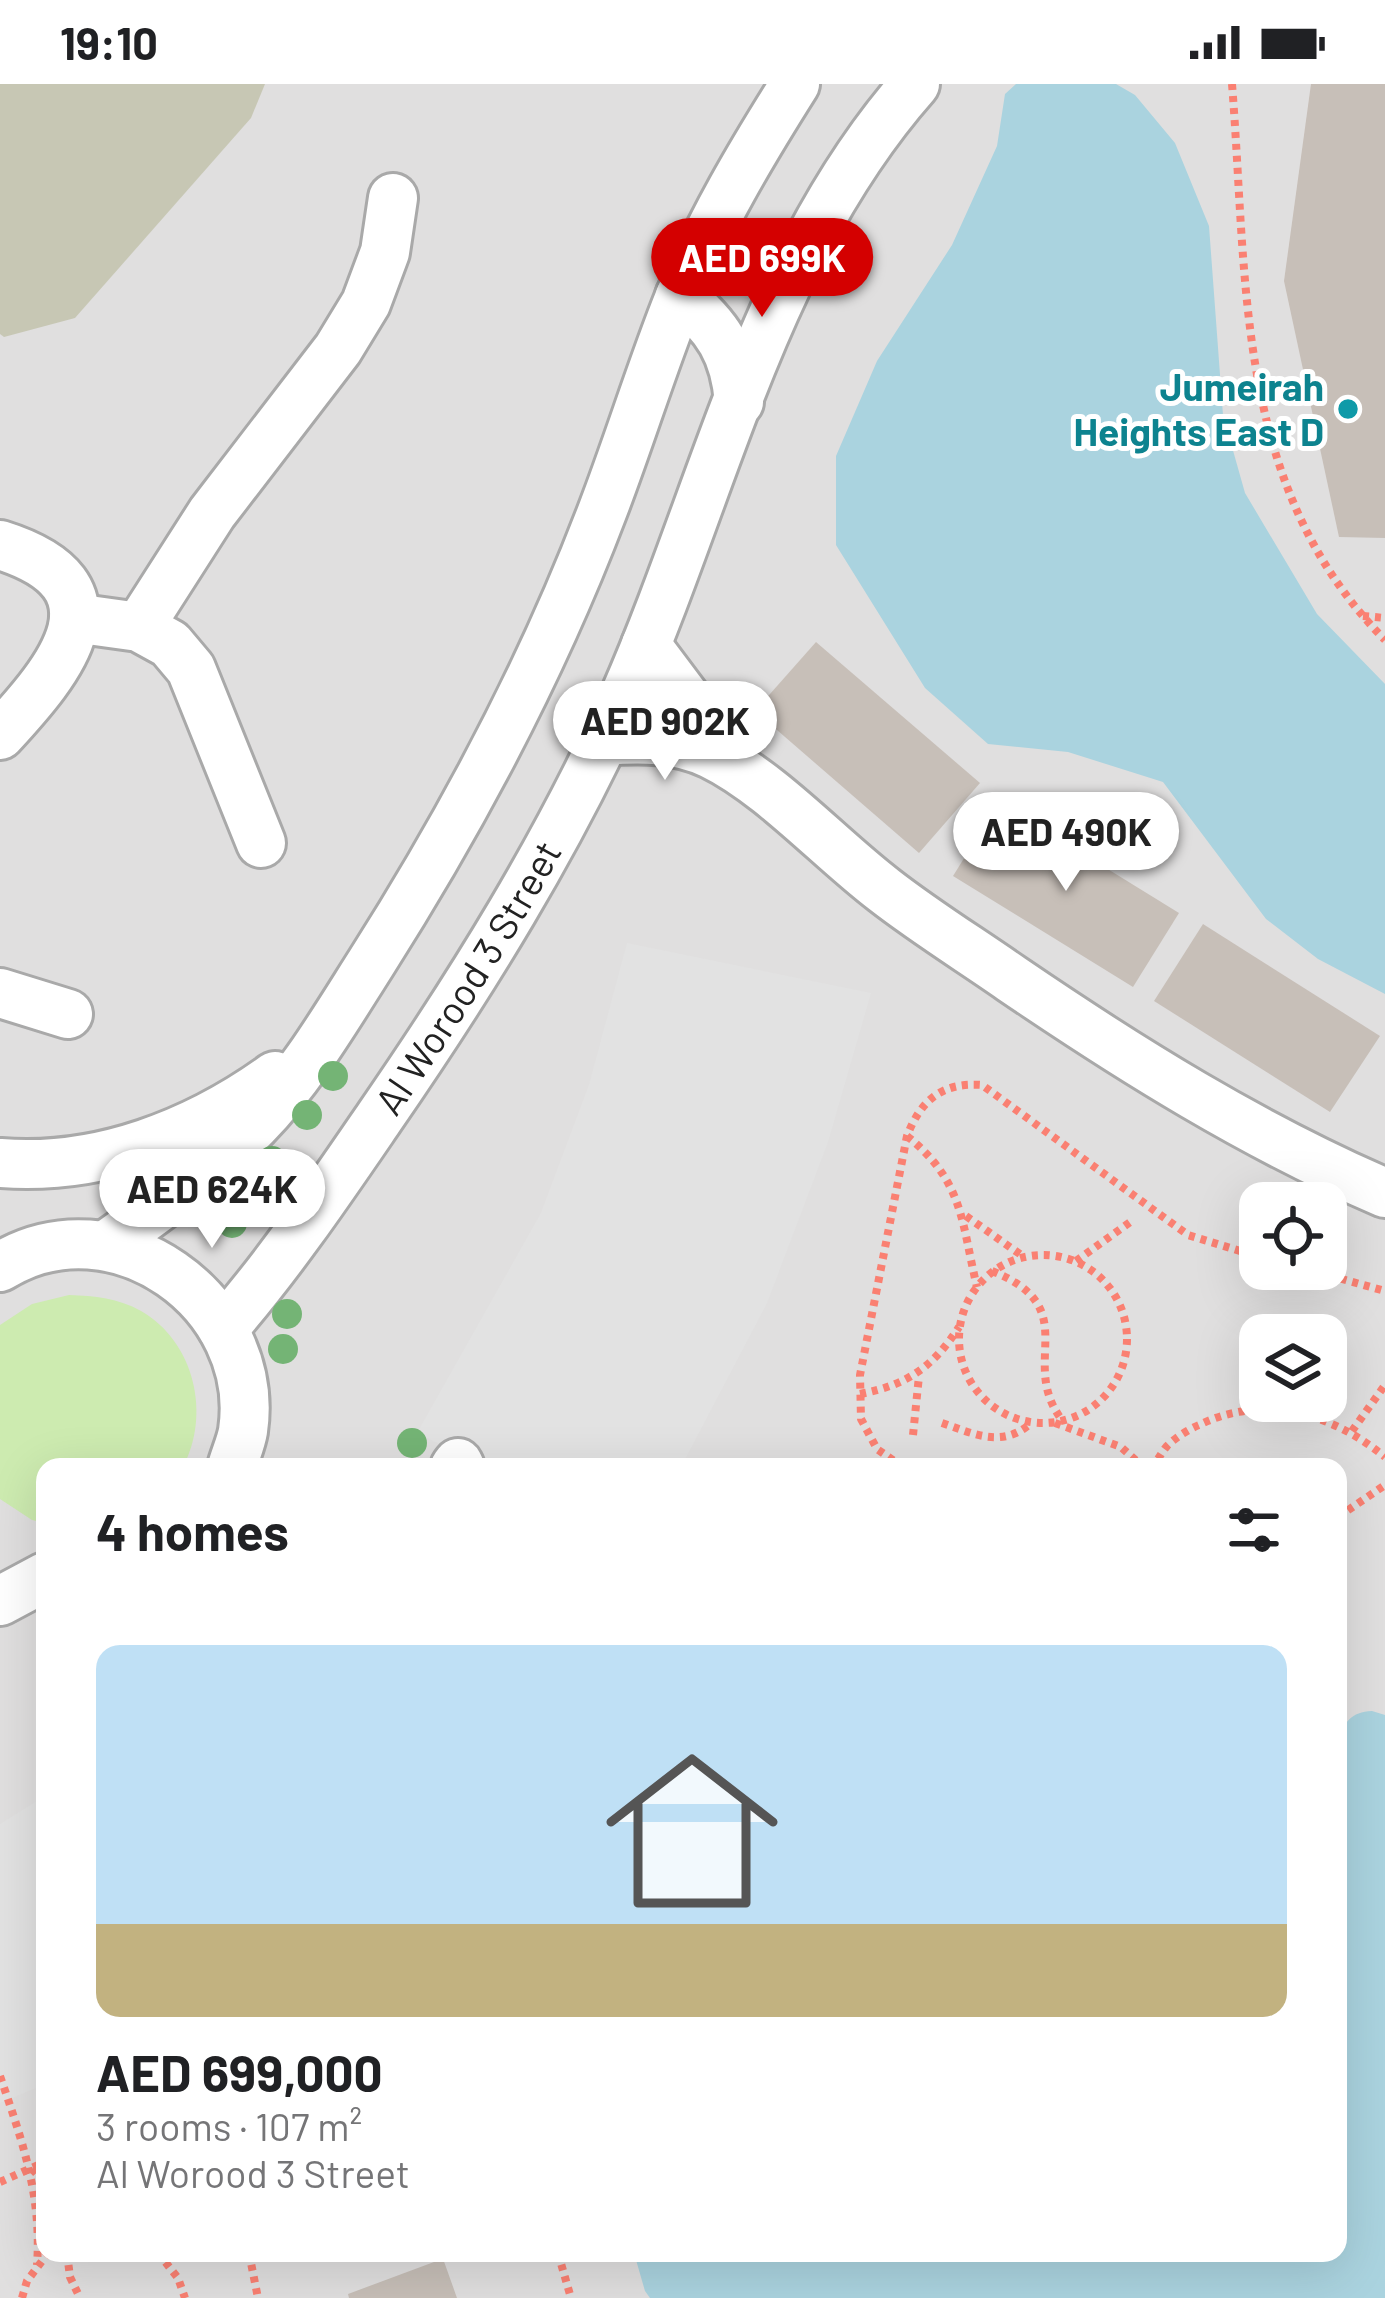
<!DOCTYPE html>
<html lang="en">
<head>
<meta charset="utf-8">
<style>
  :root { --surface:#fff; --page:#f6f6f6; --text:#202124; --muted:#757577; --accent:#d40000 }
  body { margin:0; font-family:Barlow,sans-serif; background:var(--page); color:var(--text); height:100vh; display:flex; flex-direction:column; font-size:45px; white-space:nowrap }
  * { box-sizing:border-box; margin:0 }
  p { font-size:39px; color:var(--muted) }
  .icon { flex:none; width:66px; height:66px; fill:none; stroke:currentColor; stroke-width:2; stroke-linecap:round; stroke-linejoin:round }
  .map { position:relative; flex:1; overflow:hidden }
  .details { position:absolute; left:36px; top:1374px; width:1311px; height:804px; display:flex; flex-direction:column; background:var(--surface); border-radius:24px; box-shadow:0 12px 48px #0002 }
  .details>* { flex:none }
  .controls { position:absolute; left:1239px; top:1098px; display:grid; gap:24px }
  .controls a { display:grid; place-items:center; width:108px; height:108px; border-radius:24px; background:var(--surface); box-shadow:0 12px 48px #0002; font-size:60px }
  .price { position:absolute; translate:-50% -102px; padding:0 27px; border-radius:42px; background:#fff; color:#222; font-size:39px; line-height:78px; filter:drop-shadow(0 3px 6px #0008) }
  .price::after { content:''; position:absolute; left:50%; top:72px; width:36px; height:27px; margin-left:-18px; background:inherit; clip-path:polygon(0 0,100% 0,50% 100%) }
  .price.current { background:var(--accent); color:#fff }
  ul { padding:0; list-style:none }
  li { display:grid; align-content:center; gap:24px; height:636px; padding:0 60px }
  li span { display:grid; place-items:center; height:372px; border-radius:24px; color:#555 }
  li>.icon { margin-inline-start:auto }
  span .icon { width:216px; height:216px; fill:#fffc; stroke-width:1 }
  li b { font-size:51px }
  h2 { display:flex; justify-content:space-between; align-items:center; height:144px; padding:0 60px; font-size:51px }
  .status { display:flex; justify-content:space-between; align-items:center; height:84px; padding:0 60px; background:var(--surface); direction:ltr }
  .status svg { height:33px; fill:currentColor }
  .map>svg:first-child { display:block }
</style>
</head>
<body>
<div class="status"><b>19:10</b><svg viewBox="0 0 49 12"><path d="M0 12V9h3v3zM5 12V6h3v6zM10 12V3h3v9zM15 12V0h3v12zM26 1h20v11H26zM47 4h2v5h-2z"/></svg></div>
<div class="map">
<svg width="1385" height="2214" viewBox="0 0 1385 2214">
  <rect width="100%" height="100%" fill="#f2efe9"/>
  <path fill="#e0dfdf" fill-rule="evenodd" d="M 0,0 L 1385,0 L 1385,2214 L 0,2214 ZM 1260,1119 L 1326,1119 L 1326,1185 L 1260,1185 ZM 1260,1251 L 1326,1251 L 1326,1317 L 1260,1317 ZM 45,1383 L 1338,1383 L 1338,2169 L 45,2169 Z"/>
  <polygon fill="#c7c7b4" points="0,0 265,0 251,34 75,234 4,253 0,250"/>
  <path fill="#cdebb0" d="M 69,1211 C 95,1212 118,1214 141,1227 C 195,1258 211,1331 183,1383 L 45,1383 L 45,1439 L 32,1436 L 0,1415 L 0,1241 L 32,1220 Z"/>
  <g fill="#e2e2e2">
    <polygon points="627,859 871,909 828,1058 767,1219 681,1383 486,1383 417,1349 541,1129 589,1001"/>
    <polygon points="45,1712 45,2000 0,2019 0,1740"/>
  </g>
  <g fill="#aad3df">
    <polygon points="1016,0 1116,0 1135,11 1175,59 1209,142 1223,331 1245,409 1317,530 1385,600 1385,910 1318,875 1266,835 1163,698 1068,668 988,660 925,604 836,461 836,372 877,277 952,161 997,62 1005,10"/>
    <path d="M 1372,1627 L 1385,1631 L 1385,2214 L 650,2214 L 645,2207 L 634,2169 L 1338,2169 L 1338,1657 C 1344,1638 1351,1628 1372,1627 Z"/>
  </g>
  <g fill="#c7bfb8">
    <polygon points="1311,0 1385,0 1385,454 1339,453 1284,197"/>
    <polygon points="816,558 980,699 919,769 755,627"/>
    <polygon points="999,718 1179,829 1133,903 953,792"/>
    <polygon points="1203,840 1380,952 1330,1028 1154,917"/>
    <polygon points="356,2169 441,2169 457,2214 349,2214 348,2210 442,2175 356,2177"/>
  </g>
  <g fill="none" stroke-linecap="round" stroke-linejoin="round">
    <defs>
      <g id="minor">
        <path d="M 680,212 C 718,242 735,269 739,318"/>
        <path d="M 0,461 C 131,502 61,585 0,651"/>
        <polyline points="74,534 139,543 170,560 191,585 261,759"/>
        <polyline points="139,543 212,429 338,265 366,219 385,168 393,114"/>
        <polyline points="646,561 736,681"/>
        <path d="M 604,657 C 641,654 677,654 711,670 C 771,699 830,765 884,806 C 925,838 969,865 1012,895 C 1131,976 1253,1052 1385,1109"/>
        <polyline points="0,909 68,930"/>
        <path d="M 0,1079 C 99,1087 196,1049 275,992"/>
        <path d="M 108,1160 C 160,1123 210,1087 255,1041 C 301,994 336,934 371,879 C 462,736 542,586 602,428 C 629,358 651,285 679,215 C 709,140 752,68 795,0"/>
        <path d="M 0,1183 C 114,1112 262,1218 243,1347 C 241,1359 235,1372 232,1383"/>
        <path id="s1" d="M 223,1245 C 281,1178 329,1107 379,1034 C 472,899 558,761 625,611 C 715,406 763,172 915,0"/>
        <polyline points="455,1383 458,1379 460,1383"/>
        <polyline points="0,1517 45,1493"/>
      </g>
    </defs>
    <use href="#minor" stroke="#a9a9a9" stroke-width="54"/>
    <g stroke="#fa8072" stroke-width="8" stroke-dasharray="6 6" stroke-linecap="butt">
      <path d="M 1232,0 C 1248,200 1234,403 1385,556"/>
      <polyline points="1363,532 1385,534"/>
      <path d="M 907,1052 C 964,1098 961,1137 977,1203"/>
      <polyline points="966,1132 1024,1173"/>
      <circle cx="1043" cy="1255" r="84"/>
      <polyline points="1076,1177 1133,1136"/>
      <polyline points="1306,1185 1385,1207"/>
      <path d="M 992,1187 C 1086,1225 1017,1277 1062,1336"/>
      <polyline points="1272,1248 1274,1251"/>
      <path d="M 860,1310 C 907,1301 933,1283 959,1243"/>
      <polyline points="1314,1317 1325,1334"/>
      <path d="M 942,1339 C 974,1350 1002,1364 1030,1340"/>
      <polyline points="1055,1339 1121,1363 1143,1383"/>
      <polyline points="1352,1347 1385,1301"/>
      <polyline points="913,1351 919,1292"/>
      <path d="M 903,1383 L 877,1365 L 861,1335 L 860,1291 L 907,1052 C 921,1016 942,998 982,1001 L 1188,1151 L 1260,1173"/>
      <path d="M 1149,1383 C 1159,1377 1160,1370 1167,1362 C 1175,1354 1189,1345 1199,1341 C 1264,1309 1333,1330 1385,1373"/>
      <polyline points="1338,1433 1385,1401"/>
      <path d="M 0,1992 C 22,2056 42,2112 37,2181"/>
      <polyline points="32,2085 45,2099"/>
      <polyline points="0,2098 45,2078"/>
      <polyline points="67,2169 70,2193 80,2214"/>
      <polyline points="158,2169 178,2194 185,2214"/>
      <polyline points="249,2169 258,2214"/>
      <polyline points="558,2169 571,2214"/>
      <polyline points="22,2214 27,2197 48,2169"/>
    </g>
    <use href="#minor" stroke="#fff" stroke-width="48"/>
  </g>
  <g fill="#74b475">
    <circle cx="333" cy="992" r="15"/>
    <circle cx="307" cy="1031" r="15"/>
    <circle cx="272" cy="1077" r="15"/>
    <circle cx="232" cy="1139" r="15"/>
    <circle cx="287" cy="1230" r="15"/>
    <circle cx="283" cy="1265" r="15"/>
    <circle cx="412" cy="1359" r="15"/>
  </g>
  <circle fill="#0f9aa8" stroke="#fff" stroke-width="4.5" cx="1348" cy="325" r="12"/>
  <g text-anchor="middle" stroke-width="10" stroke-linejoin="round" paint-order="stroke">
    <g font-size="39" font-weight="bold" fill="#0d838f" stroke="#fff" text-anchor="end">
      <text x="1324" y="317">Jumeirah<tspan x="1324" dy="45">Heights East D</tspan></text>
    </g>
    <g font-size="39" fill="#222" stroke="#fff">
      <text dy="14" stroke="none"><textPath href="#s1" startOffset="429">Al Worood 3 Street</textPath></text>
    </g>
  </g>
</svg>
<div class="controls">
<a><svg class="icon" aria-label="locate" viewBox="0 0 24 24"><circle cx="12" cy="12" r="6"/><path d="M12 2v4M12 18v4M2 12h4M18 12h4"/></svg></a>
<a><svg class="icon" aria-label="layers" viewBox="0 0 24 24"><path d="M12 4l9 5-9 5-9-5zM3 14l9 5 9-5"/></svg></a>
</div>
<b class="price current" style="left:762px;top:236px">AED 699K</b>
<b class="price" style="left:665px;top:699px">AED 902K</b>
<b class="price" style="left:1066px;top:810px">AED 490K</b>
<b class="price" style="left:212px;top:1167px">AED 624K</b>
<section class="details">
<h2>4 homes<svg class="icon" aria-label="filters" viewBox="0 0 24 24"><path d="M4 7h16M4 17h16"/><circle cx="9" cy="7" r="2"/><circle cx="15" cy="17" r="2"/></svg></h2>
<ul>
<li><span style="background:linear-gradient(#bfe0f5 75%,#c2b280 0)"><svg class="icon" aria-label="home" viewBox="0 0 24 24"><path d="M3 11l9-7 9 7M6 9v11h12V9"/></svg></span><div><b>AED 699,000</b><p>3 rooms · 107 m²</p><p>Al Worood 3 Street</p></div></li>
</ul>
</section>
</div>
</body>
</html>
